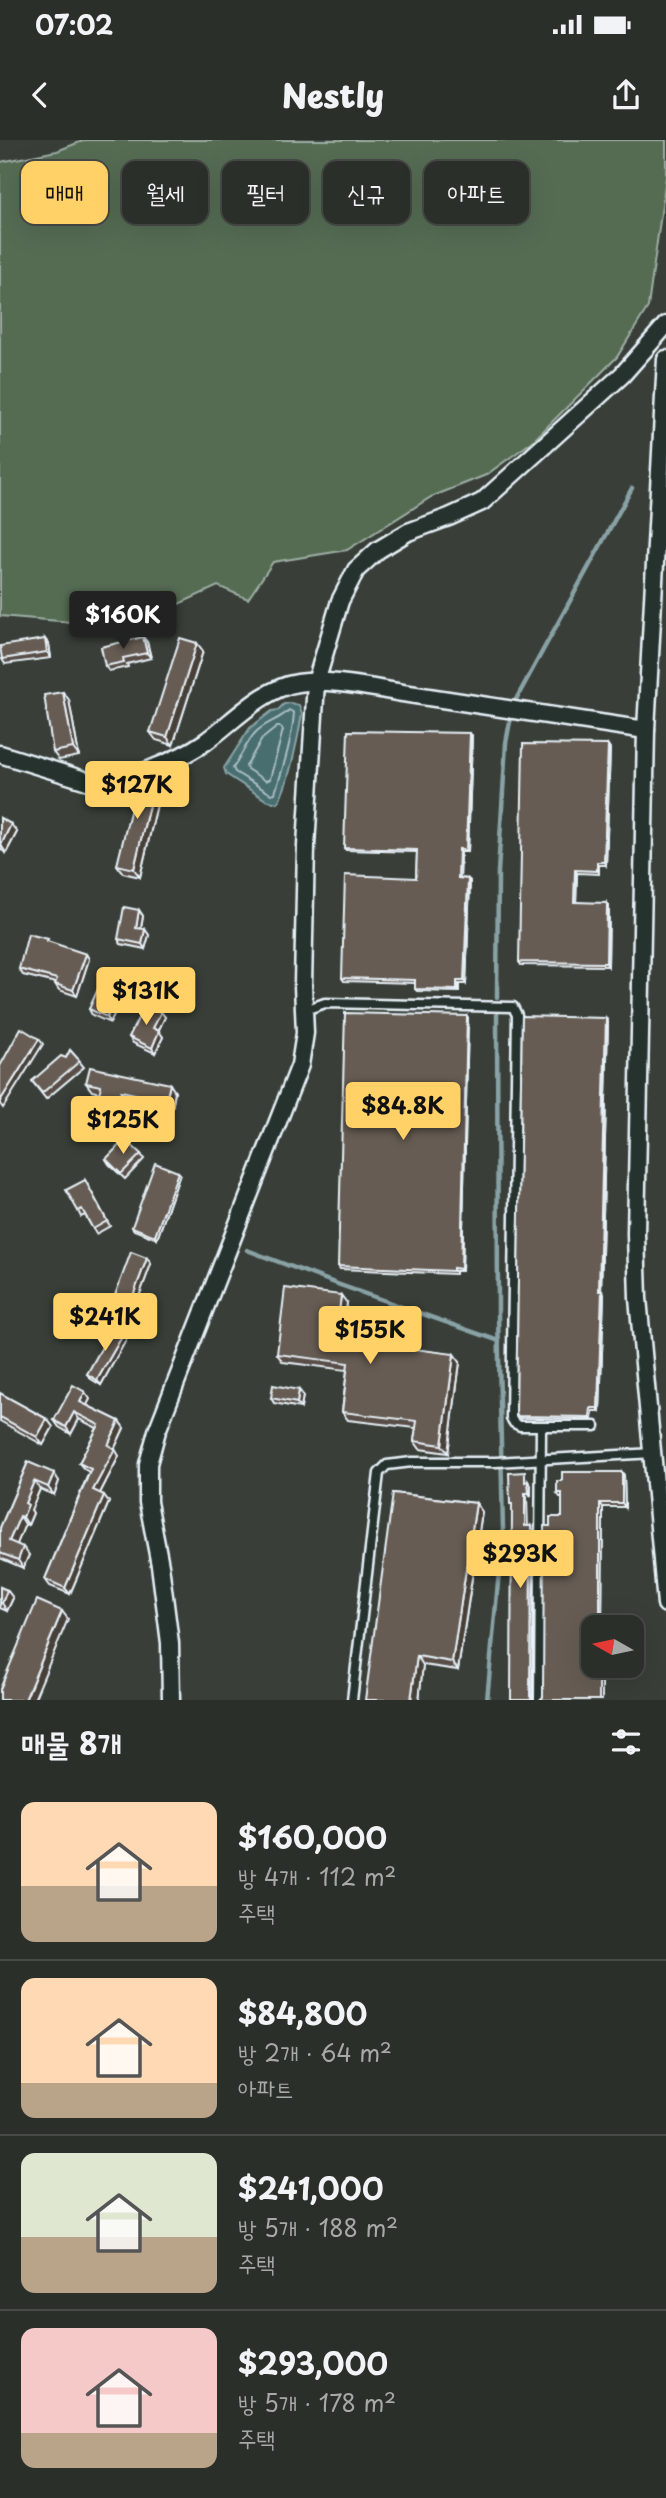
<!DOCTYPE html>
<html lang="ko">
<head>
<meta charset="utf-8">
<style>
  :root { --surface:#2b2f2a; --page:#333732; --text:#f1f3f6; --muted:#a6a9a8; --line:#474a47; --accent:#ffd166 }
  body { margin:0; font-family:"Playpen Sans","Poor Story",sans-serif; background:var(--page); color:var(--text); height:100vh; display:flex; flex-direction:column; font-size:26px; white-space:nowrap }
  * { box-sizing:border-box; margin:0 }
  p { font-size:23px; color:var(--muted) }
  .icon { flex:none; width:38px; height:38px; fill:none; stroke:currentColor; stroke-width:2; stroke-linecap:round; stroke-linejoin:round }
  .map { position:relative; height:1560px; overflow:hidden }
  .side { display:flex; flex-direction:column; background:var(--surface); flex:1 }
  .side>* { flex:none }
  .guide { position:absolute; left:21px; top:21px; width:625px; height:63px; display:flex; gap:14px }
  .needle { width:46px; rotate:279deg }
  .buttons { position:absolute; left:581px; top:1475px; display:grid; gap:14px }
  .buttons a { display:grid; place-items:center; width:63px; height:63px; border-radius:14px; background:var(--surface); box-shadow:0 7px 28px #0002,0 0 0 2px var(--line); font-size:35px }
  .price { position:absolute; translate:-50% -60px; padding:0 16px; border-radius:7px; background:var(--accent); color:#111; font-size:23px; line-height:46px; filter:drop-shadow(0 2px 4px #0008) }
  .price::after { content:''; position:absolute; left:50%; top:42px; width:21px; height:16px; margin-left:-10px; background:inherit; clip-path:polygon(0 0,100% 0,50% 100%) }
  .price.selected { background:#222; color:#fff }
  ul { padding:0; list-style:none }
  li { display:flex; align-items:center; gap:21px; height:175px; padding:0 21px }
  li+li { border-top:2px solid var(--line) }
  li span { display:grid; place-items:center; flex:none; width:196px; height:140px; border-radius:14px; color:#555 }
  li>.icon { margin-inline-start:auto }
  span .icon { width:84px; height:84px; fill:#fffc; stroke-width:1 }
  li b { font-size:30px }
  h2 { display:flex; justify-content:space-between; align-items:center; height:84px; padding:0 21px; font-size:30px }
  .tag { padding:0 24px; border-radius:14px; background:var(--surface); box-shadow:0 7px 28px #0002,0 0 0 2px var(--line); font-size:24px; line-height:63px }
  .tag.selected { background:var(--accent); color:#111 }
  .status { display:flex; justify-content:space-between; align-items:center; height:49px; padding:0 35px; background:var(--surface); direction:ltr }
  .status svg { height:19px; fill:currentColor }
  header { display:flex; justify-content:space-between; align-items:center; height:91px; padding:0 21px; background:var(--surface); font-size:32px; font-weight:800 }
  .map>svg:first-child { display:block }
</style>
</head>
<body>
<div class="status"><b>07:02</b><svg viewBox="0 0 49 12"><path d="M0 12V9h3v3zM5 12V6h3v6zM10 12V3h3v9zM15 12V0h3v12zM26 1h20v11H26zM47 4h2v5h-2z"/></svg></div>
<header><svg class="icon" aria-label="back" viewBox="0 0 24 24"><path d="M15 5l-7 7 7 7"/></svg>Nestly<svg class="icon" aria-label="share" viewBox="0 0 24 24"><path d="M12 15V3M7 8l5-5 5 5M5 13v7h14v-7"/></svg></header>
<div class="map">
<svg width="666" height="1560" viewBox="0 0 666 1560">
  <rect width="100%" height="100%" fill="#393f38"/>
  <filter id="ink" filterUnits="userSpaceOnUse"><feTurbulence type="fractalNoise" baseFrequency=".0143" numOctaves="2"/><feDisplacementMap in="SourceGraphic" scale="14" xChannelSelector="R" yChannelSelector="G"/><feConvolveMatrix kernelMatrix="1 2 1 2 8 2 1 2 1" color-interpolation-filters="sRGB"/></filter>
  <g filter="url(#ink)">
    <polygon fill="#556c52" stroke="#9eaea5" stroke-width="2" points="85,0 666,0 666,37 648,167 617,217 533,301 486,335 431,357 347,410 273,422 248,459 218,446 172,467 161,486 119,486 0,476 0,22 57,11"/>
    <path fill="#4a6e70" stroke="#89a2a6" stroke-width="2" d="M 290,563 L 299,565 L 302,574 C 299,593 288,650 277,663 L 266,660 L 226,634 L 224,628 L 250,588 L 272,571 L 278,570 L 284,564 Z"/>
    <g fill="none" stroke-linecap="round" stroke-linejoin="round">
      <g stroke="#a9bdc2" stroke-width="2">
        <path d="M 289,570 L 294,573 C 292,600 283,628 275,653 L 271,654 L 235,632 L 233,628 C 241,617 246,603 255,593 C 265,582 280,580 289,570 Z"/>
        <polygon points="277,587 281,587 283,590 270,639 266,641 247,629 246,626 262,599"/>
      </g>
      <g stroke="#89a2a6" stroke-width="4.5">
        <polyline points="514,563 632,348"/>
        <polyline points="497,857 498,732 506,603 511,576"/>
        <polyline points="247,1110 340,1145 499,1201"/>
        <polyline points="487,1560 503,1389 498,1175 497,873"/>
      </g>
      <defs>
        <g id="service">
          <polyline points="305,870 325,863 513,867 517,875 511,1278 514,1283 520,1286 595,1286"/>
          <polyline points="352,1560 379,1333 387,1325 412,1322 496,1322 654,1313"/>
          <polyline points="539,1560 541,1287"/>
        </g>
        <g id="minor">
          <polyline points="666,219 646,590 636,1094 638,1158 666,1464"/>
          <path d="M 0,614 L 91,642 C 122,644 179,620 205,602 C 233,582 263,548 298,543 C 331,538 376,549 409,554 C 488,566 567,578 646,590"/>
          <polyline points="171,1560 170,1503 160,1425 148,1362 148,1324 157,1291 300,925 305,893 303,845 306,706 316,542 340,461 356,430 378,410 408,392 449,377 482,362 622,235 666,185"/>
        </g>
      </defs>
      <use href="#service" stroke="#e8f1f8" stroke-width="13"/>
      <use href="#minor" stroke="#e8f1f8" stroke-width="21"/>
      <use href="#service" stroke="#26332d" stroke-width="8"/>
      <use href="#minor" stroke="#26332d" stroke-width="16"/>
    </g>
    <g fill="#584e47" stroke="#e8f1f8" stroke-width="2">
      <polygon points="143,497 147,502 151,518 127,524 128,527 109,531 105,526"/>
      <polygon points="49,504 51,518 5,524 2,519"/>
      <polygon points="203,511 173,605 156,600 150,592"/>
      <polygon points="69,560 79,616 59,620 53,612"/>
      <polygon points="472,596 468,712 461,712 460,738 468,739 470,741 466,844 459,844 459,852 417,851 415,849 415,843 344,841 342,838 416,738 417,712 346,710 344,708"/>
      <polygon points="610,608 606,725 599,725 599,734 577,733 576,762 609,766 608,826 521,825 519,822"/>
      <polygon points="162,643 140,737 123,733 117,725"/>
      <polygon points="0,678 17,692 6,713 0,709"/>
      <polygon points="139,770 143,776 141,788 149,795 145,809 121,804 118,799"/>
      <polygon points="51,803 86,814 89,819 77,856 59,850 55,844 56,843 23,835 19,829"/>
      <polygon points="120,848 124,853 110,883 92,875 89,869"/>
      <polygon points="161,872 165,877 158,891 163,897 155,913 133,903 129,897"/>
      <polygon points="467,876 468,878 462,1131 455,1131 455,1134 340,1129 338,1126"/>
      <polygon points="608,881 601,1151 604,1154 600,1271 593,1271 592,1279 520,1278 516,1274"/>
      <polygon points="70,910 84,927 46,959 32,941 66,918"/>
      <polygon points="86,943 175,952 172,969 127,959 125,966 105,962 99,954 100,953 92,951"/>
      <polygon points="141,1014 144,1019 125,1039 109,1024 106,1019"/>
      <polygon points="178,1032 180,1034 157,1099 134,1090 132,1087"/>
      <polygon points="85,1040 110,1086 96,1094 85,1075 81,1077 78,1071"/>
      <polygon points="147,1118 151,1124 134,1170 118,1164 114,1158"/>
      <polygon points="347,1163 342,1200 460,1222 448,1313 420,1309 414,1301 416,1288 348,1280 342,1272 347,1230 283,1222 277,1214"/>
      <polygon points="127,1198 101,1245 91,1239 87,1234"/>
      <polygon points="299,1250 303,1255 301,1268 274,1263 271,1258"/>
      <polygon points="0,1253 47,1279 53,1287 43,1305 0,1281"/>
      <polygon points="90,1259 86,1265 119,1281 124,1288 114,1309 119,1316 100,1353 109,1362 70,1454 50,1446 45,1439 89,1332 84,1329 79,1323 97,1288 79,1279 71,1294 59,1287 54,1280"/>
      <polygon points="28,1322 59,1341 54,1355 40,1349 31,1370 33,1373 28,1385 25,1384 17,1404 29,1415 23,1428 0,1418 0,1388"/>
      <polygon points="624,1335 625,1367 603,1367 602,1488 593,1488 593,1526 602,1526 602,1560 540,1560 543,1557 550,1386 562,1377 562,1357 560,1357 557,1353"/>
      <polygon points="393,1353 476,1363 482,1372 458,1530 423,1525 419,1560"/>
      <polygon points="0,1447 7,1450 13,1458 7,1471 0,1468"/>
    </g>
    <g fill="#474039" stroke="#e8f1f8" stroke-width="2">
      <polygon points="143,497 147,502 151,518 147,513"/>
      <polygon points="45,499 49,504 51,518 47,512"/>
      <polygon points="197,503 203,511 173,605 167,597"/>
      <polygon points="63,552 69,560 79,616 73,608"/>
      <polygon points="470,593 472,596 468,712 466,710"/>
      <polygon points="608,605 610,608 606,725 604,722"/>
      <polygon points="156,635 162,643 140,737 134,729"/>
      <polygon points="11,684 17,692 6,713 1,705"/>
      <polygon points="459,709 461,712 460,741 458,738"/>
      <polygon points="575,730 577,733 576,765 574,762"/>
      <polygon points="468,739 470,741 466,844 464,841"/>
      <polygon points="607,763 609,766 608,826 606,823"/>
      <polygon points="139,770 143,776 140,793 136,788"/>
      <polygon points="145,789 149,795 145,809 142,804"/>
      <polygon points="86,814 89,819 77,856 73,850"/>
      <polygon points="120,848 124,853 110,883 107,877"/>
      <polygon points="161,872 165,877 157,894 153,888"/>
      <polygon points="467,876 468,878 462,1131 461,1129"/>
      <polygon points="606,878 608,881 601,1154 599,1151"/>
      <polygon points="159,891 163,897 155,913 152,908"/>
      <polygon points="39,899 43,904 3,968 0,964 0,961"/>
      <polygon points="170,944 175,952 172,969 166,961"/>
      <polygon points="121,951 127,959 125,966 119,959"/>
      <polygon points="178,1032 180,1034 157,1099 155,1096"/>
      <polygon points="147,1118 151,1124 134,1170 130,1164"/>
      <polygon points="602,1151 604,1154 600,1271 598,1268"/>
      <polygon points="341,1155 347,1163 341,1207 336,1199"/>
      <polygon points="124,1193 127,1198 101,1245 97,1240"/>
      <polygon points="454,1214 460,1222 448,1313 442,1305"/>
      <polygon points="299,1250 303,1255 301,1268 297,1263"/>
      <polygon points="85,1252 90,1259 85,1269 80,1262"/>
      <polygon points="74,1272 79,1279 71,1294 66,1287"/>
      <polygon points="47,1279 53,1287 43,1305 37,1297"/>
      <polygon points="119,1281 124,1288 113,1312 108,1305"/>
      <polygon points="115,1309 119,1316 98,1357 93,1350"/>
      <polygon points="622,1332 624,1335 625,1367 622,1363"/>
      <polygon points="54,1333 59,1341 54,1355 48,1347"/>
      <polygon points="34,1341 40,1349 31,1370 33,1373 28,1385 23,1377 25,1363"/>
      <polygon points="528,1341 531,1345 531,1357 529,1353"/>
      <polygon points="525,1353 527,1357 528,1390 525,1386"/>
      <polygon points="104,1355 109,1362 70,1454 65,1448"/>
      <polygon points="476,1363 482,1372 458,1530 452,1522"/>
      <polygon points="600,1363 603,1367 602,1488 600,1488"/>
      <polygon points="20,1376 25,1384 15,1409 9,1401"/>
      <polygon points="531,1386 534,1390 532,1560 530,1556"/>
      <polygon points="23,1407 29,1415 23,1428 18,1420"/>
      <polygon points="7,1450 13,1458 7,1471 2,1463"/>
      <polygon points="62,1471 68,1479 34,1560 25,1560"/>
      <polygon points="417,1516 423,1525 419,1560 411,1560"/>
      <rect x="599" y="1526" width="3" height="34"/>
    </g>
    <g fill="#665b52" stroke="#e8f1f8" stroke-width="2">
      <polygon points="143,497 147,513 123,518 124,522 105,526 101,507"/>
      <polygon points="180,498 197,503 167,597 150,592"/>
      <polygon points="45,499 47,512 2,519 0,506"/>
      <polygon points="63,552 73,608 53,612 44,555"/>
      <polygon points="348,591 470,593 466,710 459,709 458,738 468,739 464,841 457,841 457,850 415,849 415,840 342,838 345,735 416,738 417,710 344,708"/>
      <polygon points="523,604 608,605 604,722 597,722 597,731 575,730 574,762 607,763 606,823 519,822"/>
      <polygon points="145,632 156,635 134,729 117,725 139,635"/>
      <polygon points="0,678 11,684 1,705 0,704"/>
      <polygon points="124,767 139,770 136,788 145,789 142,804 118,799"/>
      <polygon points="28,794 48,799 47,801 86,814 73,850 55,844 57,839 19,829"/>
      <polygon points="102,840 120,848 107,877 89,869"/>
      <polygon points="145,864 161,872 153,888 159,891 152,908 129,897"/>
      <polygon points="345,873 467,876 461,1129 453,1128 453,1131 338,1126"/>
      <polygon points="522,876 606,878 599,1151 602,1151 598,1268 591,1268 590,1277 518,1276 516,1274"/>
      <polygon points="21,888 39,899 0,961 0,926"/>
      <polygon points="70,910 80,921 42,953 32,941 61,916 66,918"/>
      <polygon points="90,927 170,944 166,961 121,951 119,959 99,954 101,946 86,943"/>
      <polygon points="125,999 141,1014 121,1034 106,1019"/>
      <polygon points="155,1023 178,1032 155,1096 132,1087"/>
      <polygon points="85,1040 107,1081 93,1089 82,1069 78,1071 66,1050"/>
      <polygon points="131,1112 147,1118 130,1164 114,1158"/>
      <polygon points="285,1148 341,1155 336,1199 454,1214 442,1305 414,1301 417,1281 342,1272 348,1223 277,1214"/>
      <polygon points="113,1187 124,1193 97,1240 87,1234"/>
      <polygon points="73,1245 85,1252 80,1262 119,1281 108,1305 115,1309 93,1350 104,1355 65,1448 45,1439 91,1329 79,1323 99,1285 74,1272 66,1287 54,1280"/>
      <polygon points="273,1245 299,1250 297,1263 271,1258"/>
      <polygon points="0,1253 47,1279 37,1297 0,1277"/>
      <polygon points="28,1322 54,1333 48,1347 34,1341 25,1363 28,1365 23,1377 20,1376 9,1401 23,1407 18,1420 0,1413 0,1388"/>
      <polygon points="525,1332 525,1342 528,1341 529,1353 525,1353 525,1386 531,1386 530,1556 532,1560 511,1560 512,1364 510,1364 509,1333"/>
      <polygon points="562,1332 622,1332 622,1363 600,1363 600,1488 593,1488 593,1526 599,1526 599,1560 540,1560 543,1557 544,1386 550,1386 550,1377 562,1377 562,1353 557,1353 557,1341 562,1341"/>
      <polygon points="393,1353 476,1363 452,1522 417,1516 411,1560 365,1560"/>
      <polygon points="0,1447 7,1450 2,1463 0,1463"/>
      <polygon points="37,1460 62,1471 25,1560 0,1560 0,1549"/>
    </g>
  </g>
</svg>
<div class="buttons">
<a><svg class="needle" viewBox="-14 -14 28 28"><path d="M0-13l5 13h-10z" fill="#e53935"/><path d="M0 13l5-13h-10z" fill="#a6a9a8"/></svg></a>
</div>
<b class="price selected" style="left:123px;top:511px">$160K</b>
<b class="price" style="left:137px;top:681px">$127K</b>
<b class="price" style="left:146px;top:887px">$131K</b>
<b class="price" style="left:403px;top:1002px">$84.8K</b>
<b class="price" style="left:123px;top:1016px">$125K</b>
<b class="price" style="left:105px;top:1213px">$241K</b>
<b class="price" style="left:370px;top:1226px">$155K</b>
<b class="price" style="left:520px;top:1450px">$293K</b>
<div class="guide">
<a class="tag selected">매매</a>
<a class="tag">월세</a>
<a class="tag">필터</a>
<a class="tag">신규</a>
<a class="tag">아파트</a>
</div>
</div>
<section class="side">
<h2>매물 8개<svg class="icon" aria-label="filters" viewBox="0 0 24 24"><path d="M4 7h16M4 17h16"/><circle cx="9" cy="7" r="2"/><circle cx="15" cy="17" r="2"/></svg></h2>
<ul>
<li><span style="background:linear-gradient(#ffd9b3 60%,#b9a48a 0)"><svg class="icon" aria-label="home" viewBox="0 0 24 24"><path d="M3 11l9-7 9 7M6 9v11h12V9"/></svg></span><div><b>$160,000</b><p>방 4개 · 112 m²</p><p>주택</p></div></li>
<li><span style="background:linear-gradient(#ffd9b3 75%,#b9a48a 0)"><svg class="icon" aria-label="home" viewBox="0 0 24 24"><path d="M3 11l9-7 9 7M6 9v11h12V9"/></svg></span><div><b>$84,800</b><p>방 2개 · 64 m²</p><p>아파트</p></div></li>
<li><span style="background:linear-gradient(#dfe7d0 60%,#b9a48a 0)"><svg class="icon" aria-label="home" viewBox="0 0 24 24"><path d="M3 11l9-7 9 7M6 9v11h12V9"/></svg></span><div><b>$241,000</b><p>방 5개 · 188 m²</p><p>주택</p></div></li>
<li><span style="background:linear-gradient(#f6c9c9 75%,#b9a48a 0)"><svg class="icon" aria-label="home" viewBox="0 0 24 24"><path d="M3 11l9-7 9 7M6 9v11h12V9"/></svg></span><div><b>$293,000</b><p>방 5개 · 178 m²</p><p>주택</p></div></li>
</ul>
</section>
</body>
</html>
